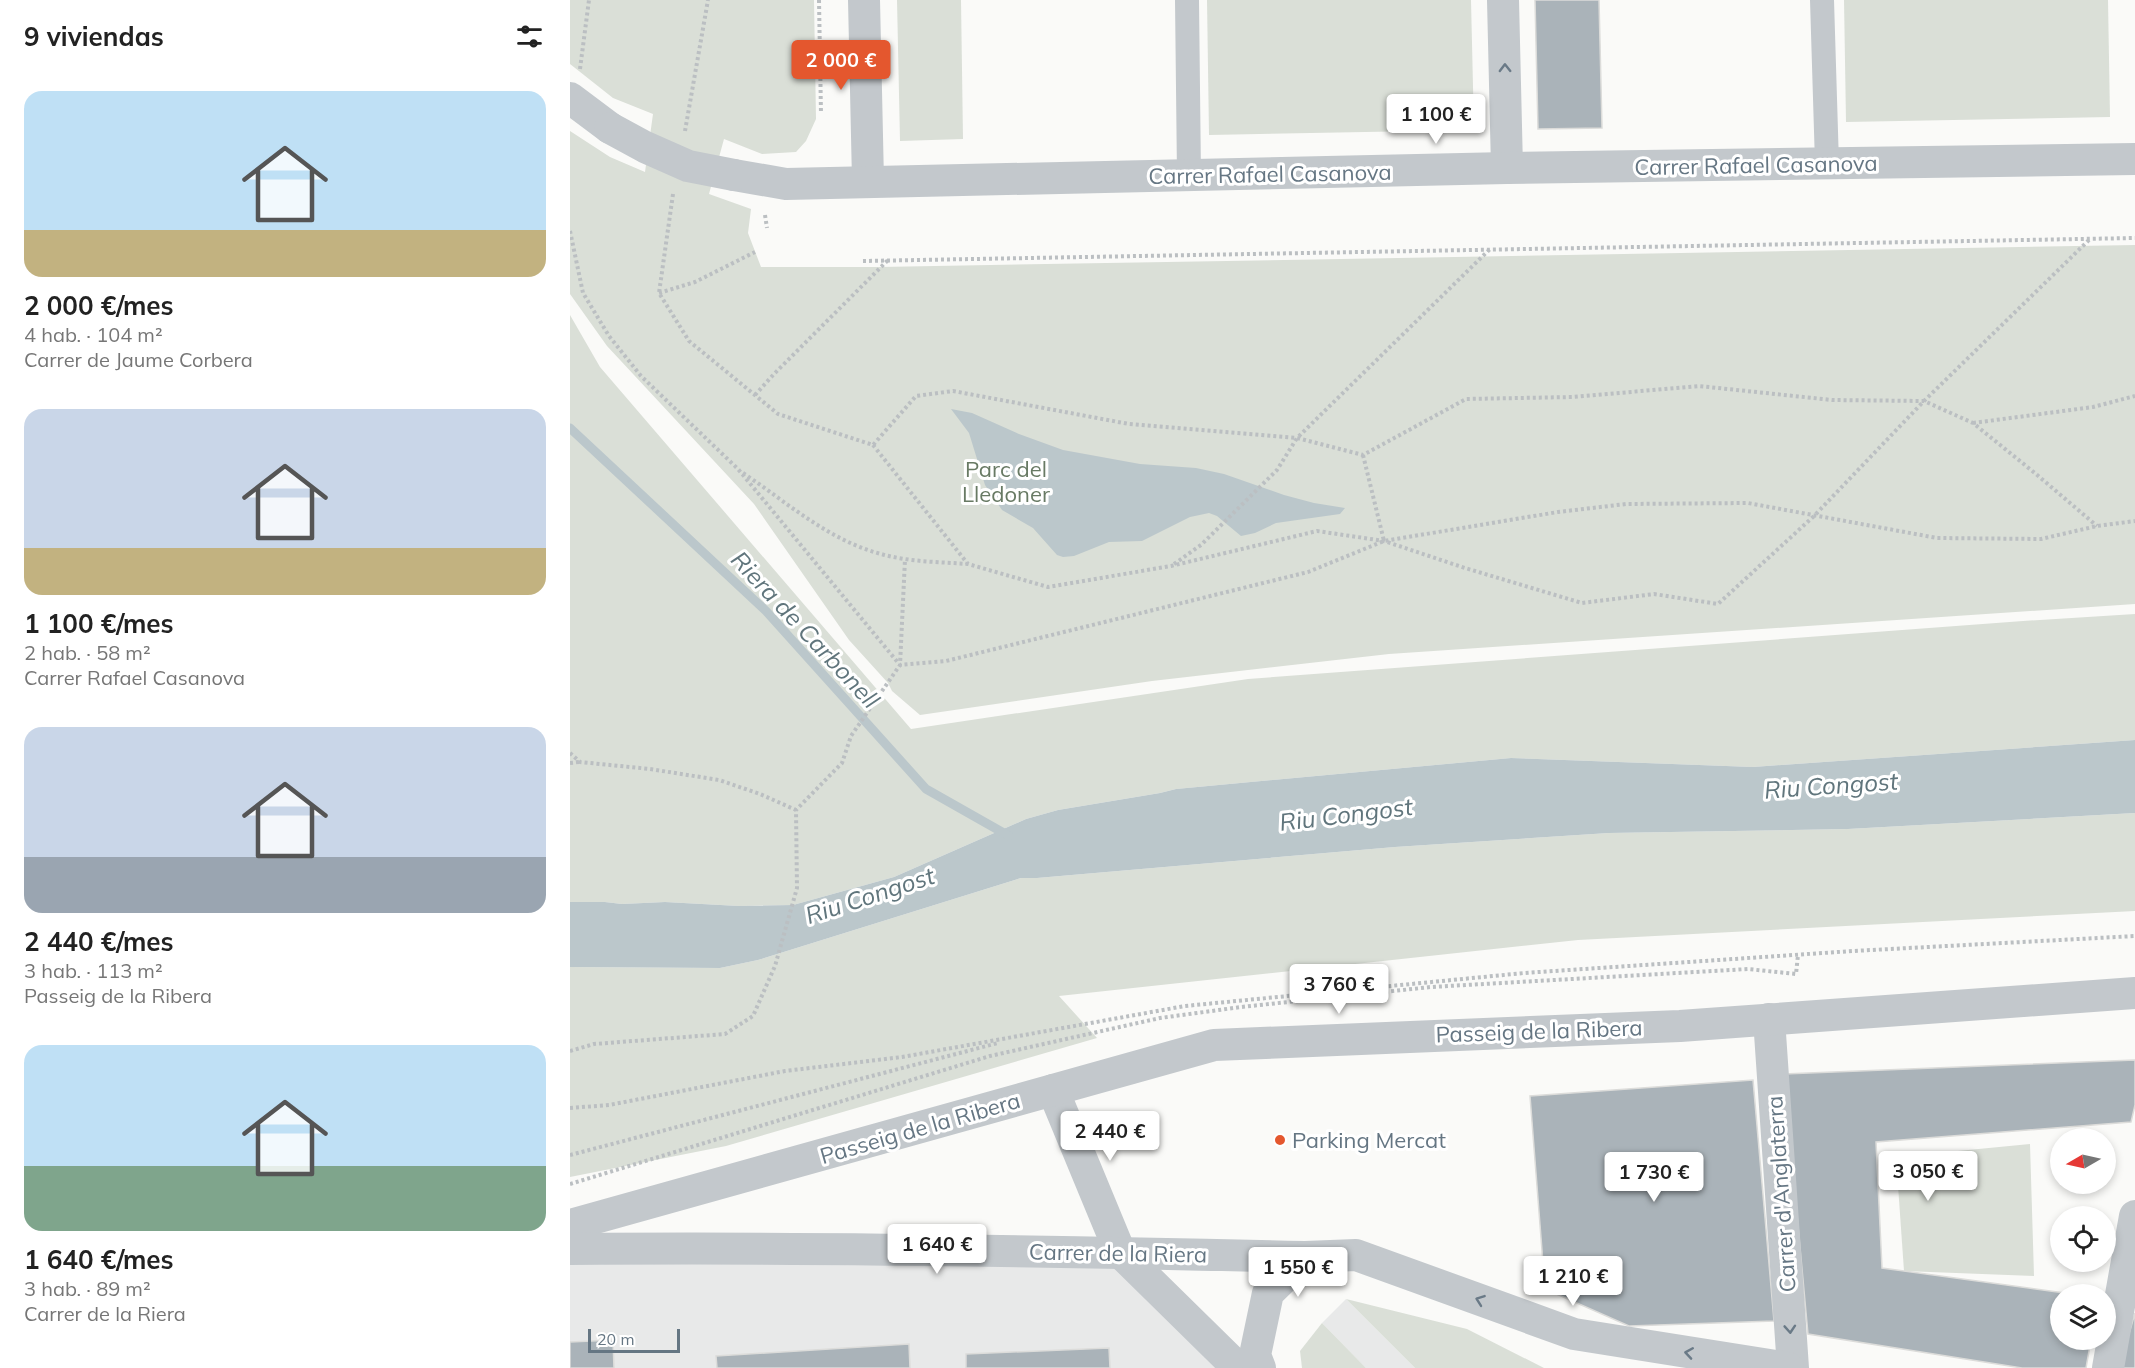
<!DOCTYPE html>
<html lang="es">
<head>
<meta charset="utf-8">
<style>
  :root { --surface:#fff; --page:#f6f6f6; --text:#222; --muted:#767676; --accent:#e4572e }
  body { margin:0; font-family:Mulish,sans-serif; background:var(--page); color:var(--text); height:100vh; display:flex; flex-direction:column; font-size:22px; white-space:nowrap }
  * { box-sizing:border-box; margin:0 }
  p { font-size:20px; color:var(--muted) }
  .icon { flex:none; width:33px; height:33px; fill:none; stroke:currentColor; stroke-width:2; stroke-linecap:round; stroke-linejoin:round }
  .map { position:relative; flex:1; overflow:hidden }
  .details { display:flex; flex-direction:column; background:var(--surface); width:570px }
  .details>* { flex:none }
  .needle { width:39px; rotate:261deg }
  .controls { position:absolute; left:1480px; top:1128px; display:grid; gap:12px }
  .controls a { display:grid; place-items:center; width:66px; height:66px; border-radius:50%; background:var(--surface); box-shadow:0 3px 9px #0003; font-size:30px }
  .scale { position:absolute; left:18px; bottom:15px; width:92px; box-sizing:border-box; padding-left:6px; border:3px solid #657683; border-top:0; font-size:16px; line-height:21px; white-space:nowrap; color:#657683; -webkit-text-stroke:4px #fff; paint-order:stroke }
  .price { position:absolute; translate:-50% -51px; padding:0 14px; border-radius:6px; background:#fff; color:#222; font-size:20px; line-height:39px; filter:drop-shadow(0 2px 3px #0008) }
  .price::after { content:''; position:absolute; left:50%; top:36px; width:18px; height:14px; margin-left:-9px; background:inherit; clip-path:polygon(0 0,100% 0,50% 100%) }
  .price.active { background:var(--accent); color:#fff }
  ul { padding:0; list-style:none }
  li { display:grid; align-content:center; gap:12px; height:318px; padding:0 24px }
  li span { display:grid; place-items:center; height:186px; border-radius:18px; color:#555 }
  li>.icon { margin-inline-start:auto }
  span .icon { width:108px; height:108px; fill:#fffc; stroke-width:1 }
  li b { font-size:26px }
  h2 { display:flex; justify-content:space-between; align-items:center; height:72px; padding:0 24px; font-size:26px }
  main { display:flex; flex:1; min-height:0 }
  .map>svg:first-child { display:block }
</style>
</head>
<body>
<main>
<section class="details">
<h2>9 viviendas<svg class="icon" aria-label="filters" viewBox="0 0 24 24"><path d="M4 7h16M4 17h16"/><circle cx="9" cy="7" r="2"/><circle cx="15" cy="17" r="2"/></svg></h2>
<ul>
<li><span style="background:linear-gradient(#bfe0f5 75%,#c2b280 0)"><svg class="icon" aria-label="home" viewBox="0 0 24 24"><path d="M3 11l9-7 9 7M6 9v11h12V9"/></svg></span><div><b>2 000 €/mes</b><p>4 hab. · 104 m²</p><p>Carrer de Jaume Corbera</p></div></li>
<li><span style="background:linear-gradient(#c9d6e8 75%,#c2b280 0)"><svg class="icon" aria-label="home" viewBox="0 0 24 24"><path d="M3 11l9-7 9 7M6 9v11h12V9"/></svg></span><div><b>1 100 €/mes</b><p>2 hab. · 58 m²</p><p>Carrer Rafael Casanova</p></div></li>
<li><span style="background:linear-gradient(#c9d6e8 70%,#9aa5b1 0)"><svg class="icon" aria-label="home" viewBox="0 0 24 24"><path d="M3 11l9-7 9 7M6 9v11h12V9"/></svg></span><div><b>2 440 €/mes</b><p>3 hab. · 113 m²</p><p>Passeig de la Ribera</p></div></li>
<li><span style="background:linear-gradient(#bfe0f5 65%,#7fa58c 0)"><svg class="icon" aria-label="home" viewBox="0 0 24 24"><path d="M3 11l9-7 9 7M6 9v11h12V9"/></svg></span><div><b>1 640 €/mes</b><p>3 hab. · 89 m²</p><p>Carrer de la Riera</p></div></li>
</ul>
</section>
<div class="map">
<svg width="1565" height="1368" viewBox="0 0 1565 1368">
  <rect width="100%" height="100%" fill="#fafaf8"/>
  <g fill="#e8e9e9">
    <polygon points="0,1250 550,1252 668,1368 0,1368"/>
    <polygon points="776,1299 845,1368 796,1368 752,1323"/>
  </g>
  <g fill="#dadfd7">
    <polygon points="0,0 244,0 246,119 236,141 226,152 192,154 154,139 139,194 181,209 178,233 191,267 310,267 1565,245 1565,604 819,654 582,681 350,715 322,691 318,683 279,640 184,504 37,346 0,294 0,131 40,157 75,172 83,114 43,98 0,64"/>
    <polygon points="327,0 391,0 393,139 330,141"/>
    <polygon points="637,0 901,0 904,130 639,135"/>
    <polygon points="1274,0 1538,0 1540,117 1276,122"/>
    <polygon points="0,315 30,367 341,729 678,679 1453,621 1565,614 1565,740 1183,767 941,758 606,789 590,793 488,810 456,819 324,877 223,905 169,906 95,902 52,904 35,902 0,902"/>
    <polygon points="1565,813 1565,911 1008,940 489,996 527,1038 156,1146 0,1177 0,967 150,968 188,960 451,878 467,878 825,847 1039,833 1278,829"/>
    <polygon points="1460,1144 1464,1276 1334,1271 1326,1157"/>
    <polygon points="776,1299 897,1329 974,1368 845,1368"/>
    <polygon points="752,1323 796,1368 732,1368 730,1351"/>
  </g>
  <g fill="#bbc7cb">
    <polygon points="381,409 402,413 449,434 493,450 570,464 626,468 654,474 714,495 744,503 775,508 770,514 706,523 685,533 671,536 647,516 639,513 620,517 572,541 539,542 504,556 493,557 487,555 463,528 432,510 415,485 399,433"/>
    <polygon points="1565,740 1565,813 1278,829 1039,833 825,847 467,878 451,878 188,960 150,968 0,967 0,902 35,902 52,904 95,902 169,906 223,905 324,877 456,819 488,810 590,793 606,789 941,758 1183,767"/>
  </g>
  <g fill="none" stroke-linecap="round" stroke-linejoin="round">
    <polyline stroke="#bbc7cb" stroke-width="9" points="0,428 196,611 356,789 439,836"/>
  </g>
  <g fill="#aab3b9" stroke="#dcdcda" stroke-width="1.5">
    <polygon points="965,0 1029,0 1032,128 968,129"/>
    <polygon points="1565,1060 1565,1105 1561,1122 1306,1142 1312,1268 1502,1294 1491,1294 1491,1340 1521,1340 1516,1368 1452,1368 1238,1334 1214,1074"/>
    <polygon points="1183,1080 1204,1321 1059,1326 975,1289 960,1096"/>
    <polygon points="1565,1313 1565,1368 1549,1368"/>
    <polygon points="43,1340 44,1368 0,1368 0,1342"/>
    <polygon points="339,1344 340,1368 147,1368 146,1356"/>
    <polygon points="539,1348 540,1368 396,1368 396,1354"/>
  </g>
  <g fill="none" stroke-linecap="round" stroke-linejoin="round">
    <g stroke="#bbbfc2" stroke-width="4" stroke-dasharray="3 3" stroke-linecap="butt">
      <polyline points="249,0 251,114"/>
      <polyline points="10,69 19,0"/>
      <polyline points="115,131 138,0"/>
      <polyline points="103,194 89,293 119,341 208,414 303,445 346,396 383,391 559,424 727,438 793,455 896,399 1003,397 1129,386 1262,400 1354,401 1403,423 1466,474 1527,526"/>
      <polyline points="195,215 197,228"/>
      <polyline points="0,231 13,293 39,336 71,376 168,469 330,665 376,661 738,572 814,541 988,512 1056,504 1178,503 1367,538 1471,539 1527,526 1565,521"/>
      <polyline points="293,261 1565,238"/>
      <polyline points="89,293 125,282 185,252"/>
      <polyline points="185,395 204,374 319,259"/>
      <polyline points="1403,423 1523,407 1565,396"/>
      <polyline points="303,445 398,564 478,587 601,566 747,531 814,541 895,568 1012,603 1084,594 1148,604 1244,516 1354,401 1521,238"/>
      <polyline points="793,455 814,541"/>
      <path d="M 173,473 C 218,503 258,540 311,554 C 339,562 370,562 398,564"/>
      <polyline points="604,564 631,545 707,470 727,438 920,249"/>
      <polyline points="0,753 10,762 80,769 149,780 190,794 226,810"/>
      <polyline points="0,763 9,762"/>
      <polyline points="0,1051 24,1044 155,1034 183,1016 205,966 227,888 226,810 272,763 281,736 330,665 335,559"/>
      <polyline points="0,1108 39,1105 215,1071 332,1057 615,1006 954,973 1283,951 1565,936"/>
      <polyline points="0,1155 428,1043"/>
      <polyline points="0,1184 420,1056 590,1018 671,1007 861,987 1178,969 1226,974 1228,955"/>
    </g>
    <g stroke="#c3c8cc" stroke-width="24">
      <polyline points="617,0 619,176"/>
      <polyline points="1252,0 1257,164"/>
    </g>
    <g stroke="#c3c8cc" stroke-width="32">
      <polyline points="294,0 298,181"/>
      <polyline points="933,0 937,168"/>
      <polyline points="0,98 40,128"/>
      <polyline points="164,175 216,184 937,168 1565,159"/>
      <polyline points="1199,1019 1223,1368"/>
      <polyline points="483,1090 550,1252 668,1368"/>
      <polyline points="0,1225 644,1045 1110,1026 1565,993"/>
      <path d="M 0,1249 C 245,1247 490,1251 735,1257"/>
      <polyline points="690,1368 685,1355 698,1293 735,1257 786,1255 1004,1334 1218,1368"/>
      <polyline points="1538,1368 1565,1216"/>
    </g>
    <polyline stroke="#c3c8cc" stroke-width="32" points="40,128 75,147 118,166 164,175"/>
  </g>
  <defs><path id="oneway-chevron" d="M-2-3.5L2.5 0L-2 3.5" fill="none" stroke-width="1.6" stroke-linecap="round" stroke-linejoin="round" transform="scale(1.5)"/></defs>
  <g stroke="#6a7a87">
    <use href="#oneway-chevron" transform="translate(935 68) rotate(-91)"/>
    <use href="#oneway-chevron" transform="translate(910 1300) rotate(-160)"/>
    <use href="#oneway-chevron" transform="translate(1220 1329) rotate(86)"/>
    <use href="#oneway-chevron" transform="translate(1119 1353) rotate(-171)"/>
  </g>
  <circle fill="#e4572e" stroke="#fff" stroke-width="2" cx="710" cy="1140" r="6"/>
  <g text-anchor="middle" stroke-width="6" stroke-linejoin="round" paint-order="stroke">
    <g font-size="22" fill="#657683" stroke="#fff">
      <text transform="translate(1186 165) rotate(-1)" y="8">Carrer Rafael Casanova</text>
      <text transform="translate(700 174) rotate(-1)" y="8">Carrer Rafael Casanova</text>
      <text transform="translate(969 1031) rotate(-2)" y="8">Passeig de la Ribera</text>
      <text transform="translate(350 1128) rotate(-16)" y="8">Passeig de la Ribera</text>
      <text transform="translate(1211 1194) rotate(-94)" y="8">Carrer d'Anglaterra</text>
      <text transform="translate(548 1253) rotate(1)" y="8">Carrer de la Riera</text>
    </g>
    <g font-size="22" fill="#687a64" stroke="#fff">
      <text x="436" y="477">Parc del<tspan x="436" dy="25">Lledoner</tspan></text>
    </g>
    <g font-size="22" fill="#657683" stroke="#fff" text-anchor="start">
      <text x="722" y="1148">Parking Mercat</text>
    </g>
    <g font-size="24" font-style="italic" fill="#60757c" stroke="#fff">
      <text transform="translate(235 630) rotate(47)" y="8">Riera de Carbonell</text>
      <text transform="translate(1261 786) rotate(-4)" y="8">Riu Congost</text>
      <text transform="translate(776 815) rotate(-7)" y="8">Riu Congost</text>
      <text transform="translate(300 896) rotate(-18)" y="8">Riu Congost</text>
    </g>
  </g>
</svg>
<div class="controls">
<a><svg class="needle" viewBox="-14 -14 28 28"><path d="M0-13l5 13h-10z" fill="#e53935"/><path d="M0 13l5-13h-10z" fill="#767676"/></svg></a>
<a><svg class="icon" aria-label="locate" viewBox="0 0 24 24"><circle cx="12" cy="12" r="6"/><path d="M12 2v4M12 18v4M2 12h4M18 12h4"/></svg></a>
<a><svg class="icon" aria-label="layers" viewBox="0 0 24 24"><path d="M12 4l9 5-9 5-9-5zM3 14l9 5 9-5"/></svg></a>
</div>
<div class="scale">20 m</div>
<b class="price active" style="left:271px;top:91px">2 000 €</b>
<b class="price" style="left:866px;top:145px">1 100 €</b>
<b class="price" style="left:769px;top:1015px">3 760 €</b>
<b class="price" style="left:540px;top:1162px">2 440 €</b>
<b class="price" style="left:1358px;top:1202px">3 050 €</b>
<b class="price" style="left:1084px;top:1203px">1 730 €</b>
<b class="price" style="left:367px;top:1275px">1 640 €</b>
<b class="price" style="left:728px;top:1298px">1 550 €</b>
<b class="price" style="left:1003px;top:1307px">1 210 €</b>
</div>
</main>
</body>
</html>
